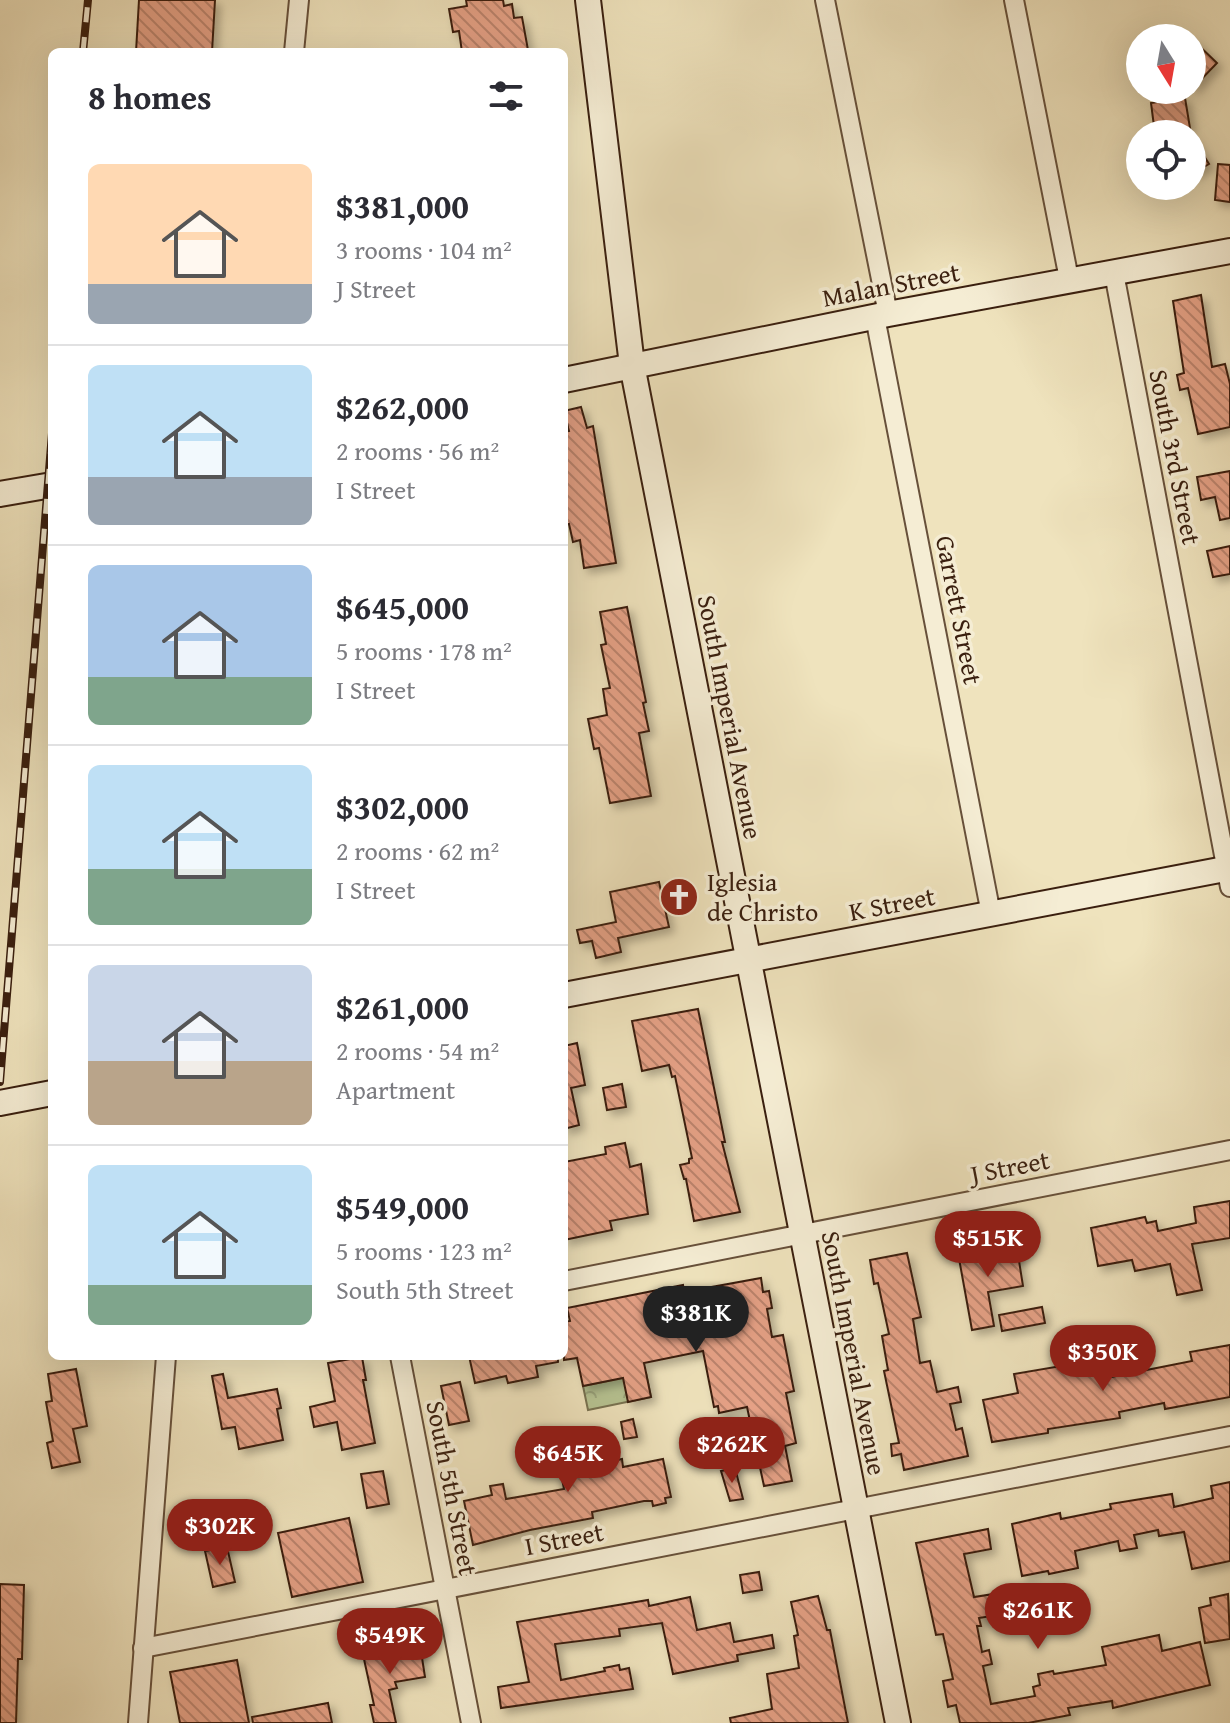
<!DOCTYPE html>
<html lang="en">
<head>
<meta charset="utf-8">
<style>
  :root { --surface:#fff; --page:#f2f2f3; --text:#2b2b33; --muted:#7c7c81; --line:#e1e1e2; --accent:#8f2418 }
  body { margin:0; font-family:"Gentium Book Plus",serif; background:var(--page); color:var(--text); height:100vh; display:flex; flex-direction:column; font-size:30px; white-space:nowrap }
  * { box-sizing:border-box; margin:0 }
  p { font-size:26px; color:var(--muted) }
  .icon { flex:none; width:44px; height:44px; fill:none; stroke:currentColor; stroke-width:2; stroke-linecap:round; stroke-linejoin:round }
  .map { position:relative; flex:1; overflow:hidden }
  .side { position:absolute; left:48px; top:48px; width:520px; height:1312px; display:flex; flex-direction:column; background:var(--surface); border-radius:12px; box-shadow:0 8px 32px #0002 }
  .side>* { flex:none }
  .needle { width:52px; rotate:169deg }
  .controls { position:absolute; left:1126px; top:24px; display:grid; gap:16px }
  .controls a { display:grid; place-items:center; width:80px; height:80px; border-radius:50%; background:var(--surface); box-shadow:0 8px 32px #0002; font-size:40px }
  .price { position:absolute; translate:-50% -68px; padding:0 18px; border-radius:28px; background:var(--accent); color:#fff; font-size:26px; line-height:52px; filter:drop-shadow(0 2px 4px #0008) }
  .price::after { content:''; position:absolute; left:50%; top:48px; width:24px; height:18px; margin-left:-12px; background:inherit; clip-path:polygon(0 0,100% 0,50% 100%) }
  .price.on { background:#222; color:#fff }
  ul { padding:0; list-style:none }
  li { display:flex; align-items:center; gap:24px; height:200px; padding:0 40px }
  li+li { border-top:2px solid var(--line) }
  li span { display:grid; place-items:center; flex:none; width:224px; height:160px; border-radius:12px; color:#555 }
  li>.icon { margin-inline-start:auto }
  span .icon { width:96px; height:96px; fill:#fffc; stroke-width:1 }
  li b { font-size:34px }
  h2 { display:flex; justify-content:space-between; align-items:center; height:96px; padding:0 40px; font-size:34px }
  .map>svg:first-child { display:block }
</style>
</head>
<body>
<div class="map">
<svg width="1230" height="1723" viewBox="0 0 1230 1723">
  <defs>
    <pattern id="park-crowns" width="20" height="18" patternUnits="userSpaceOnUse" patternTransform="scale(2)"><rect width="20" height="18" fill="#b7c493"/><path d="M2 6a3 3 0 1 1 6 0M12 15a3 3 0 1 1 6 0" fill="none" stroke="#9ea87e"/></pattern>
    <pattern id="building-back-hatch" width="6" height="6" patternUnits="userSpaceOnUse" patternTransform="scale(2)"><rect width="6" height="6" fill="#e5a186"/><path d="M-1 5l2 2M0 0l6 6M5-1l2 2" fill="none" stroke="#bb836c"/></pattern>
    <filter id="shadow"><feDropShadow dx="5" dy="5" stdDeviation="4" flood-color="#0004"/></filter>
  </defs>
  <rect width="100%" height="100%" fill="#efe3bd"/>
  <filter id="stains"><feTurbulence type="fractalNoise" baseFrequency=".0025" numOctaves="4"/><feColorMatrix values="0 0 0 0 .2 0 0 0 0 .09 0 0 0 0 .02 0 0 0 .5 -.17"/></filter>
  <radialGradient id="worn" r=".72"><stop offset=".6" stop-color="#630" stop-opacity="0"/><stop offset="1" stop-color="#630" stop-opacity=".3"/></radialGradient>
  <polygon fill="url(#park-crowns)" stroke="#787251" stroke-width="2" points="646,1373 651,1397 588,1410 583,1386"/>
  <g fill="url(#building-back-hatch)" stroke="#3a1f0f" stroke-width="2" filter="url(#shadow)">
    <polygon points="139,0 215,0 212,52 136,52"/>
    <polygon points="466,0 503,0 504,6 512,4 514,18 522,17 528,50 462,52 459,31 453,32 449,9 467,6"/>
    <polygon points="1192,39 1217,63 1192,89"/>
    <polygon points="1185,98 1190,128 1155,134 1151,103"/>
    <polygon points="1192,137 1209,164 1192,174"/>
    <polygon points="1218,164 1230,165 1230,202 1215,200"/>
    <polygon points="1201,295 1212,367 1225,364 1230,384 1230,427 1198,434 1188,388 1180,390 1177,375 1184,373 1173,301"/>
    <polygon points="581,407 587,428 593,426 616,563 584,568 580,540 573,542 569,524 564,525 564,432 569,431 564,411"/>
    <polygon points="1230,471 1230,518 1220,520 1215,497 1201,500 1197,477"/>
    <polygon points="1230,546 1230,574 1213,577 1207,551"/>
    <polygon points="627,607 646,702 643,703 649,731 639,733 651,796 610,803 599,748 594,749 588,719 607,715 603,689 610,688 601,645 606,644 600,612"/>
    <polygon points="659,882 669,927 618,938 621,952 596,958 592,941 580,943 577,930 616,922 610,892"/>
    <polygon points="698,1009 725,1142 722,1142 740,1212 694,1221 686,1179 684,1179 680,1165 689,1163 689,1159 692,1158 675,1076 672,1077 669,1065 642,1071 632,1021"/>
    <polygon points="577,1043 585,1085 571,1088 579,1125 564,1129 564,1046"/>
    <polygon points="622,1084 626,1107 607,1110 603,1088"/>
    <polygon points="625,1143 630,1167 641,1164 648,1214 610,1221 612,1230 564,1240 564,1162 606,1154 605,1147"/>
    <polygon points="1230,1201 1230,1238 1192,1244 1202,1290 1177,1295 1170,1264 1135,1271 1132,1260 1098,1266 1091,1228 1145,1217 1147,1223 1156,1221 1158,1231 1196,1223 1194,1207"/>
    <polygon points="1016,1242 1023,1286 988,1292 994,1326 972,1330 958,1253"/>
    <polygon points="907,1253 921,1317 913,1319 920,1363 930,1361 937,1392 958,1387 961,1402 950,1404 956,1430 962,1428 968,1456 904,1470 901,1454 892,1456 891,1444 899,1443 884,1371 888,1370 882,1336 889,1334 878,1283 874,1284 870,1260"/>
    <polygon points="761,1278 763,1292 769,1291 772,1308 767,1309 772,1337 783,1335 794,1391 786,1393 796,1443 785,1446 792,1481 764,1486 747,1407 719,1413 718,1406 714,1407 703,1351 644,1363 651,1397 628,1402 623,1378 583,1386 577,1358 564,1360 564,1322 570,1321 567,1308 683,1285 684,1292"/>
    <polygon points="1042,1307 1045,1323 1002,1331 999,1315"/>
    <polygon points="1096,1329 1100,1348 1089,1350 1085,1332"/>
    <polygon points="1230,1345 1230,1397 1165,1409 1164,1403 1119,1412 1120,1418 1048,1429 1048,1433 992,1442 983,1400 1018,1393 1014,1374 1079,1363 1078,1355 1091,1353 1095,1375 1110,1372 1111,1377 1192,1361 1190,1352"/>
    <polygon points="469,1356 558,1356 558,1362 536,1366 538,1377 508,1383 506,1376 475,1383"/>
    <polygon points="362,1357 366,1380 363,1380 375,1443 342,1450 337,1422 314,1427 310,1407 335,1401 328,1363"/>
    <polygon points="76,1369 87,1426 73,1429 80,1462 52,1468 47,1443 53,1441 46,1402 52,1401 48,1374"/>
    <polygon points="223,1374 228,1398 277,1389 281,1408 277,1409 283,1440 239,1449 235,1427 222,1429 212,1376"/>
    <polygon points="460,1382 469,1421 449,1425 441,1386"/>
    <polygon points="633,1419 637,1437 624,1439 621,1422"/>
    <polygon points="581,1432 588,1466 622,1459 623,1467 663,1459 671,1497 665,1498 666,1503 653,1506 652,1501 644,1501 592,1512 593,1518 530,1530 473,1545 464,1501 492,1495 490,1486 503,1484 506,1499 564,1489 554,1438"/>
    <polygon points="735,1468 743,1499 730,1501 721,1471"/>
    <polygon points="383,1471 389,1504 367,1508 361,1474"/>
    <polygon points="1230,1482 1230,1561 1192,1569 1184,1532 1159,1536 1158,1530 1134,1535 1137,1548 1120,1551 1118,1541 1075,1551 1078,1568 1049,1574 1048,1571 1022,1576 1012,1524 1060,1513 1061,1519 1111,1509 1110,1504 1172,1494 1174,1507 1213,1498 1211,1486"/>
    <polygon points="349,1518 363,1582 292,1597 278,1533"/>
    <polygon points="988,1529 991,1549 964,1554 974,1597 1000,1593 1003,1614 979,1618 981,1626 977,1626 982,1652 989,1650 992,1664 983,1666 991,1704 1035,1696 1033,1687 1040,1685 1038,1674 1053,1671 1054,1674 1106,1665 1102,1647 1159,1635 1162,1651 1200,1642 1210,1685 1113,1708 1112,1701 1068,1708 1070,1715 1028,1723 960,1723 956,1705 948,1707 943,1681 953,1679 943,1634 936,1635 916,1543"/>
    <polygon points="227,1547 235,1582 213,1587 205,1551"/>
    <polygon points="759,1572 762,1590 743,1593 740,1575"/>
    <polygon points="0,1584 24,1585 22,1659 18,1659 16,1723 0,1723"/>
    <polygon points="1228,1594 1230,1639 1205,1643 1199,1608 1211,1605 1210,1598"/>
    <polygon points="818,1596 827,1630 830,1630 848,1723 731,1723 730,1718 772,1709 767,1674 799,1668 794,1636 798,1635 791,1602"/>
    <polygon points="690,1597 697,1630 730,1623 734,1642 772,1635 774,1648 737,1655 738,1661 673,1674 662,1623 619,1629 620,1636 555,1644 561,1680 605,1671 604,1668 619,1665 620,1670 629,1668 633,1689 501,1708 498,1687 529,1682 517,1622 648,1600 649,1606"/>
    <polygon points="388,1645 389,1651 420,1645 425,1677 395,1682 397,1688 389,1690 396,1723 374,1723 370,1705 374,1705 362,1650"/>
    <polygon points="237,1660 249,1723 180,1723 170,1672"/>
    <polygon points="328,1703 332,1723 253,1723 252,1717"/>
  </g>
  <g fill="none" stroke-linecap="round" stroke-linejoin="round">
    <defs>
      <g id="street">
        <polyline points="825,0 888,314"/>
        <polyline points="1014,0 1069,279"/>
        <polyline points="294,52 299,0"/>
        <polyline points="1114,273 1230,887"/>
        <polyline points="875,317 991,914"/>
        <polyline points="564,1281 1230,1150"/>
        <polyline points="400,1356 471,1723"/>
        <polyline points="143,1648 1230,1436"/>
        <polyline points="138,1723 166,1356"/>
      </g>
      <g id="secondary">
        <polyline points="588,0 632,365 898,1723"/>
        <polyline points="564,380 888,314 1230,251"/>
        <polyline points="0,494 52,485"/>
        <polyline points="564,995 1230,868"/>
        <polyline points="0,1103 52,1093"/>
      </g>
    </defs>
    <use href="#street" stroke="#67503a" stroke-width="22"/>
    <use href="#secondary" stroke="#3a1f0f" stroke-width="28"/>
    <use href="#street" stroke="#f5edd4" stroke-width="18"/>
    <use href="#secondary" stroke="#f5edd4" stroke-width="24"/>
    <defs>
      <g id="rail">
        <polyline points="83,52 88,0"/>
        <polyline points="0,1082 52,433"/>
      </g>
    </defs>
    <use href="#rail" stroke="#3a1f0f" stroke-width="8"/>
    <use href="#rail" stroke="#f5edd4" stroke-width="5" stroke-dasharray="15" stroke-linecap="butt"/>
  </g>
  <defs>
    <symbol id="church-disc" viewBox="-11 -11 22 22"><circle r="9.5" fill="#8f2418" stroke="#f5edd4"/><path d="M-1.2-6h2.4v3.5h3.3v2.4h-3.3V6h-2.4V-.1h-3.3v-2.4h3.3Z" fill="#fff"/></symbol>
  </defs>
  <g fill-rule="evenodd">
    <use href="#church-disc" x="657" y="875" width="44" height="44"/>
  </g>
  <g text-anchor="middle" stroke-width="7" stroke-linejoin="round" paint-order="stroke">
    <g font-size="26" fill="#3a1f0f" stroke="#f5edd4">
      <text transform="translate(891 285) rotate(-11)" y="9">Malan Street</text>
      <text transform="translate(1175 457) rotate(79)" y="9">South 3rd Street</text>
      <text transform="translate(959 610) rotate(79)" y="9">Garrett Street</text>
      <text transform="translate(730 717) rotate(79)" y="9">South Imperial Avenue</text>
      <text transform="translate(892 904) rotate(-11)" y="9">K Street</text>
      <text transform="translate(1010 1167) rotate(-11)" y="9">J Street</text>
      <text transform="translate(854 1353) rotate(79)" y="9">South Imperial Avenue</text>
      <text transform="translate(452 1488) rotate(79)" y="9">South 5th Street</text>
      <text transform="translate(564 1539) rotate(-11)" y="9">I Street</text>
    </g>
    <g font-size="26" fill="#3a1f0f" stroke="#f5edd4" text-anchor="start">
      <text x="707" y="891">Iglesia<tspan x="707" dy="30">de Christo</tspan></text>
    </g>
  </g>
  <rect width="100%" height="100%" filter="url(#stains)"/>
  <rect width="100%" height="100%" fill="url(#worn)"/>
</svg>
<div class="controls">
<a><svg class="needle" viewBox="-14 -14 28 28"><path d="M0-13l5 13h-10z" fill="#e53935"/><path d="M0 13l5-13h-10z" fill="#7c7c81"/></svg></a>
<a><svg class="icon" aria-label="locate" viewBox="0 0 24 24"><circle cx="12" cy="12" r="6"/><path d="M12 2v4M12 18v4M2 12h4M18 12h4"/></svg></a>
</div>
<b class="price" style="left:988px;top:1279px">$515K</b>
<b class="price on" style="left:696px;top:1354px">$381K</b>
<b class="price" style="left:1103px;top:1393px">$350K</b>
<b class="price" style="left:732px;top:1485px">$262K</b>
<b class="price" style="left:568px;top:1494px">$645K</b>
<b class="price" style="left:220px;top:1567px">$302K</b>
<b class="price" style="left:1038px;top:1651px">$261K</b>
<b class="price" style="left:390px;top:1676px">$549K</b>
<section class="side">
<h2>8 homes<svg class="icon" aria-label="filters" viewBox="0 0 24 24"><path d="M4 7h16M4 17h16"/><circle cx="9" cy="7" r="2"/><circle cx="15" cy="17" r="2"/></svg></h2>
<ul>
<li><span style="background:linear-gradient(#ffd9b3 75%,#9aa5b1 0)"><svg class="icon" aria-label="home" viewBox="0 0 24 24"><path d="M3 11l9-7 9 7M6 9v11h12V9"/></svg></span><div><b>$381,000</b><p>3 rooms · 104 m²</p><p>J Street</p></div></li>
<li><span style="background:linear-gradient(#bfe0f5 70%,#9aa5b1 0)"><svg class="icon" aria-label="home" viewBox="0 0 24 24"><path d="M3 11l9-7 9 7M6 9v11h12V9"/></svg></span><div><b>$262,000</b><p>2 rooms · 56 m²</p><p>I Street</p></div></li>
<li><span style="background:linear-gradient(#a9c7e8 70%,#7fa58c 0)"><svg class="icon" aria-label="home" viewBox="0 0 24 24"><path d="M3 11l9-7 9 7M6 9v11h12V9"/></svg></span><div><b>$645,000</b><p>5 rooms · 178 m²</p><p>I Street</p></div></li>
<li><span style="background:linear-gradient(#bfe0f5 65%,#7fa58c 0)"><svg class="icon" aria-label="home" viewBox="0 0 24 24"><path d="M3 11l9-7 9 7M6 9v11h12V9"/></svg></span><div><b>$302,000</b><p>2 rooms · 62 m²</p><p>I Street</p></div></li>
<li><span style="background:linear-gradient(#c9d6e8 60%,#b9a48a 0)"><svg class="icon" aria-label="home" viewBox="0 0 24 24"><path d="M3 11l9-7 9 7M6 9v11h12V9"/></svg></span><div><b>$261,000</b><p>2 rooms · 54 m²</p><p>Apartment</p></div></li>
<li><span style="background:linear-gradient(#bfe0f5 75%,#7fa58c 0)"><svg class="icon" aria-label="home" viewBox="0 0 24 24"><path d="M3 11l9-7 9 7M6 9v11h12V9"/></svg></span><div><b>$549,000</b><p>5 rooms · 123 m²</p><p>South 5th Street</p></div></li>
</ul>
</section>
</div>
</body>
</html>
